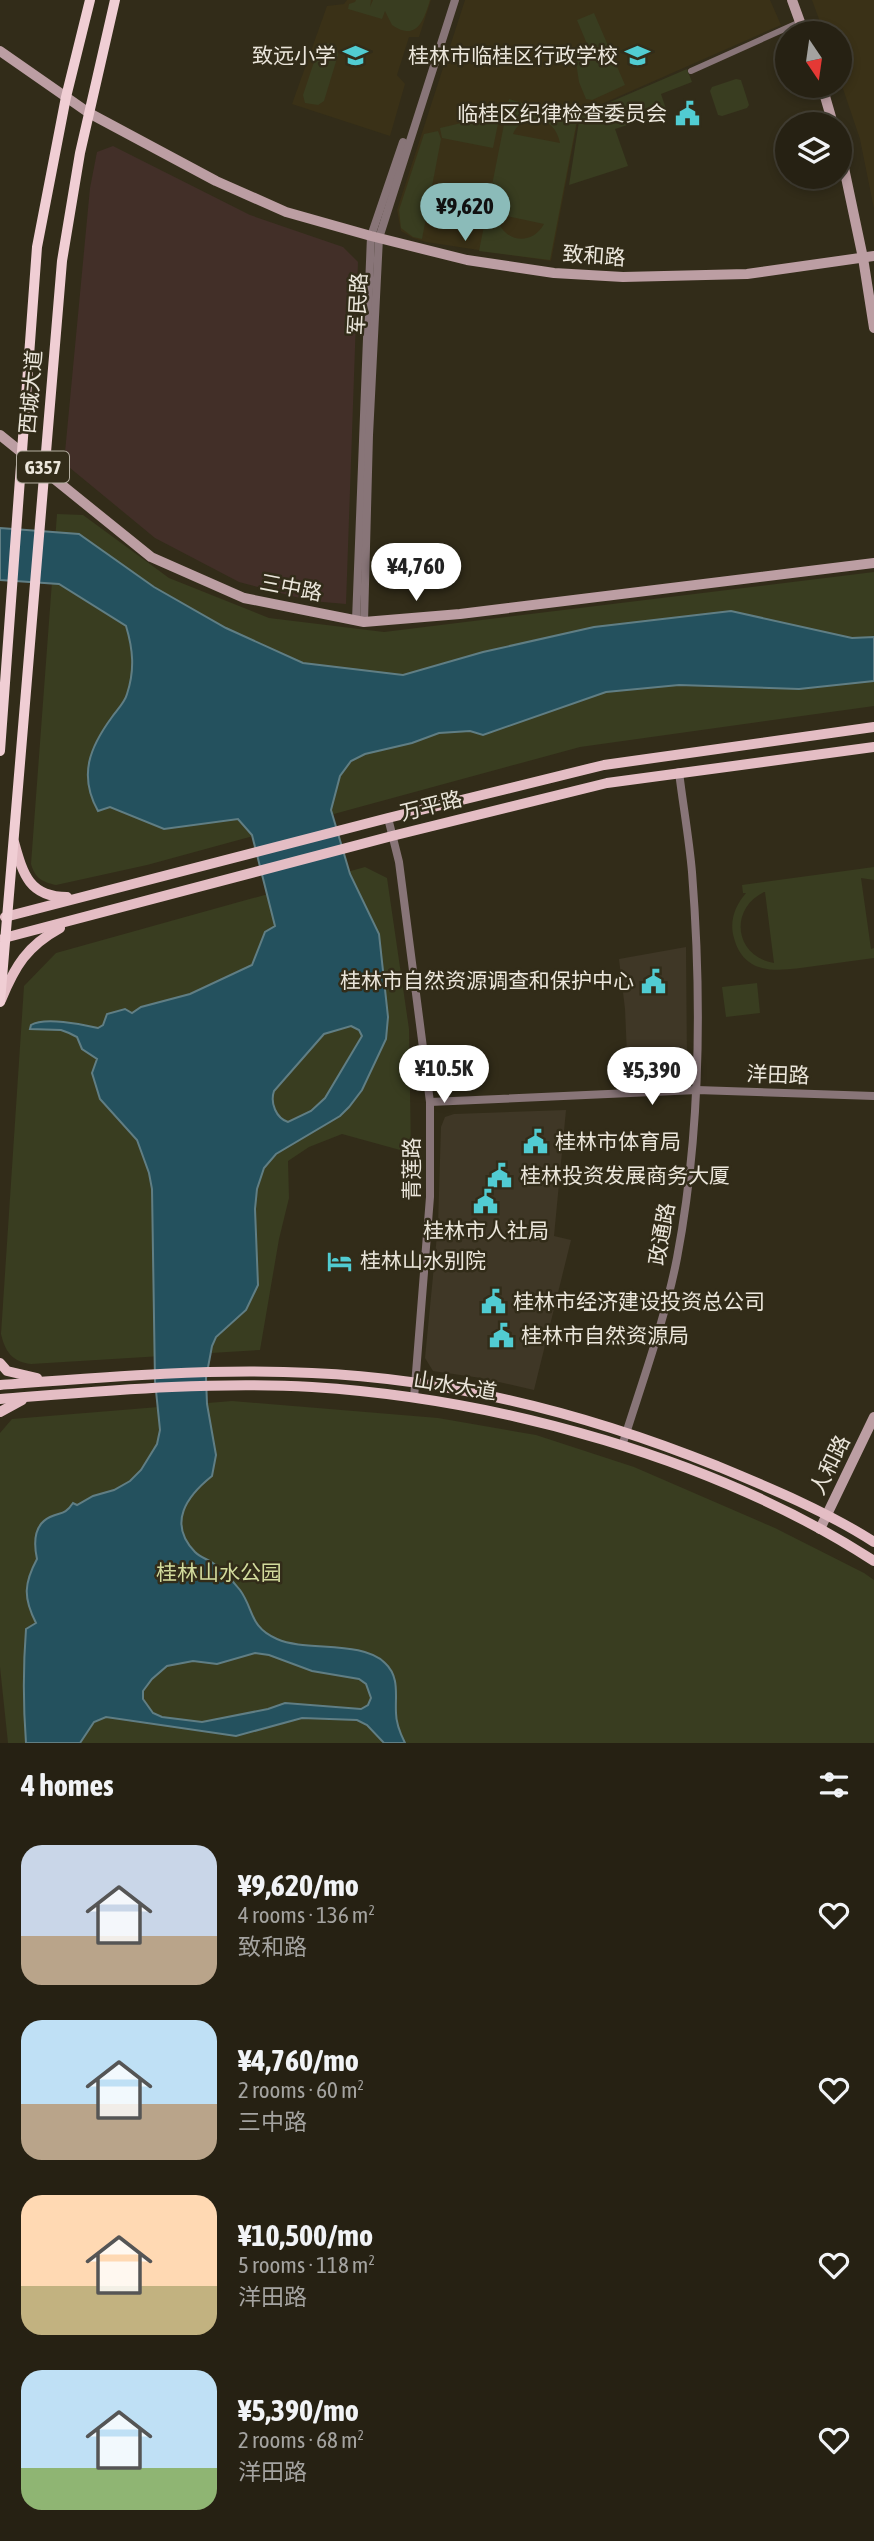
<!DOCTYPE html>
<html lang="en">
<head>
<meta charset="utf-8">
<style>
  :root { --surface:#262113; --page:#2e291c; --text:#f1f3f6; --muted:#a4a3a0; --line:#423e33; --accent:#8bbbb9 }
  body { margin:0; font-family:"Asap Condensed","Noto Sans SC",sans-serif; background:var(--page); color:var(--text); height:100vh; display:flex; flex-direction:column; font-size:26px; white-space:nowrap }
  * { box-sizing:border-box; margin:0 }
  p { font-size:23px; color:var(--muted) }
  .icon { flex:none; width:38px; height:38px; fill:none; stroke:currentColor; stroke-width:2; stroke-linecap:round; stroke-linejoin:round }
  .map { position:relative; height:1743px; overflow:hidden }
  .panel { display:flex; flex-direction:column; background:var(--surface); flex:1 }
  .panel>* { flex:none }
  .needle { width:46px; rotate:167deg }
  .tools { position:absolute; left:775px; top:21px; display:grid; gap:14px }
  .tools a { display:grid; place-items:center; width:77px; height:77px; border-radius:50%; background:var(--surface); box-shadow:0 4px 10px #0003,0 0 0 2px var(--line); font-size:35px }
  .price { position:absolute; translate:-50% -60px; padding:0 16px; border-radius:24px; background:#fff; color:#222; font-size:23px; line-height:46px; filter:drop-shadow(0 2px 4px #0008) }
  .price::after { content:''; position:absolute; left:50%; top:42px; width:21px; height:16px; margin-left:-10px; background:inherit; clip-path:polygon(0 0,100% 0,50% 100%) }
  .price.current { background:var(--accent); color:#111 }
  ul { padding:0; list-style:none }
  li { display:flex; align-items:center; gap:21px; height:175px; padding:0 21px }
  li span { display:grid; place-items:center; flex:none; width:196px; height:140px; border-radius:21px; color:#555 }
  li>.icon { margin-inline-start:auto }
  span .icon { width:84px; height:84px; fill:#fffc; stroke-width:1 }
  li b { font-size:30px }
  h2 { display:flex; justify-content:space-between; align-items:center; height:84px; padding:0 21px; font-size:30px }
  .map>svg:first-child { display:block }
</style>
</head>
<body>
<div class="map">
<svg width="874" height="1743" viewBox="0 0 874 1743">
  <rect width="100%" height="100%" fill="#322c19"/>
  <g fill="#3f3726">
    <polygon points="686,947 687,1064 673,1078 628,1078 625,1009 619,959"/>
    <polygon points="566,1110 554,1236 571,1240 534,1390 481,1378 433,1371 425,1358 438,1225 441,1127 445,1117 454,1114"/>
  </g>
  <polygon fill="#422f28" points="113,146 250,215 343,247 358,262 346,604 311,601 239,582 155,538 64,463 90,188 97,152"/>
  <g fill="#3a3117">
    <polygon points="347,0 431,0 419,37 409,37 397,75 405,84 390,136 292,104 327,6 344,4"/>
    <polygon points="465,0 770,0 781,25 579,114 551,261 426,242 413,238 401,231 397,210"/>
    <polygon points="812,0 874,0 874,209 860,139 840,80 840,33 824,33"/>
  </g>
  <g fill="#393d20" fill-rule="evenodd">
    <path d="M 356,0 L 371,0 L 370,7 L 373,0 L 430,0 C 424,20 417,42 392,25 L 385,11 L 382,19 L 348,9 L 349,4 L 355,2 Z"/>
    <polygon points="594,13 625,85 592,100 586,99 579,82 574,49 587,44 577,20"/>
    <polygon points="327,43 336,46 338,55 324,101 318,105 305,103 303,95 319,47"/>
    <polygon points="687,69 692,82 661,94 667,112 615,129 628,166 569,185 580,115"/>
    <polygon points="736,79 741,80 749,105 747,108 722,116 718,115 710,91 712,87"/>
    <path d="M 509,99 L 562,115 L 564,111 L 578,115 L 550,260 L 479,251 ZM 535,119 C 550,121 557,129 560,143 L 513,134 C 517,124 525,120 535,119 ZM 497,215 L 498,214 L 544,224 C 531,248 500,241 497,215 Z"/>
    <polygon points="500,114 493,148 442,138 440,128"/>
    <polygon points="438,131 441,139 422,239 413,237 401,228 399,210 424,134"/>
    <path d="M 57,514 L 83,515 L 169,578 L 269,618 L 384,632 L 874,572 L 874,706 L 580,747 L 147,865 L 56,885 C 42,882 35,878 31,864 Z"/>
    <path d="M 365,867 L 387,878 L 409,1029 L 411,1153 L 342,1134 L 309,1147 L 288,1161 L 289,1198 L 279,1239 L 260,1350 L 31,1364 C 12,1362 5,1351 1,1334 L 24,986 L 56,953 Z"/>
    <path d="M 874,867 L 874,880 L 861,878 L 871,949 L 874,948 L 874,958 C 854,961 835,963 815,966 C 783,970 745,979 734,938 C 729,921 735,906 746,893 L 743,893 L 742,885 ZM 764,892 L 765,892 L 774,963 C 734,956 729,909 764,892 Z"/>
    <polygon points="757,983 760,1013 726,1017 722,987"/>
    <polygon points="232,1401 438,1418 536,1435 634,1467 775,1528 864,1573 874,1580 874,1743 8,1743 0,1667 0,1433 12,1419"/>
  </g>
  <path fill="#24515e" stroke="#607e84" stroke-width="2" fill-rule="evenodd" d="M 0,528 L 79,534 L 154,587 L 226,628 L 303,663 L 403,675 L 483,652 L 594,627 L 731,611 L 852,638 L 874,637 L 874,681 L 799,689 L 679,685 L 606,692 L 483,735 L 470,731 L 439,733 L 412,743 L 365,754 L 351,761 L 340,776 L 331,810 L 350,874 L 379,934 L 388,1017 L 386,1039 L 362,1090 L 349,1107 L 340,1116 L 276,1154 L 264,1168 L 257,1189 L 255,1209 L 258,1285 L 246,1310 L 216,1337 L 212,1346 L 206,1378 L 207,1404 L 216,1455 L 212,1476 C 187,1496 167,1523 195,1552 C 200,1557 207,1559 213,1563 C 223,1571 232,1580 240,1590 C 254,1609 249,1627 277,1639 C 306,1652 362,1640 385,1663 C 400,1677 395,1695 396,1713 C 396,1724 400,1733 405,1743 L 384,1743 L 367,1725 L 357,1720 L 302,1718 L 236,1736 L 106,1717 L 94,1722 L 80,1743 L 26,1743 C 23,1703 23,1668 26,1629 L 36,1623 C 23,1598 24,1583 37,1559 C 34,1545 33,1525 50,1517 C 61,1512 65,1515 73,1503 L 77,1505 L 93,1496 L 114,1490 L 130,1481 L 141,1470 L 157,1444 L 160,1430 L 155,1381 L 152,1189 L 149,1173 L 137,1140 L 100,1099 L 92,1073 L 97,1059 L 82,1049 L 77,1037 L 69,1033 L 61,1030 L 30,1029 L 31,1025 C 44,1017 82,1024 98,1028 L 103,1025 L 107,1014 L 125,1009 L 132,1013 L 141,1007 L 190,994 L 252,965 L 265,932 L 275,926 L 252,835 L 238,819 L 164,829 L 110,807 L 98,811 C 78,775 90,747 112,717 C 117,710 125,702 127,694 C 135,670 133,649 126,626 L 59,584 L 0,580 ZM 351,1026 L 359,1030 L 362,1036 L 325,1098 L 311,1111 L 288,1122 C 276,1118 270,1103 274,1091 L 324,1034 ZM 255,1653 L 269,1655 L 312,1671 L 359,1679 L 366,1684 L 371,1698 L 368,1705 L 361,1709 L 285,1703 L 268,1709 L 202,1722 L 162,1717 L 153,1713 L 143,1699 L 143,1691 L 152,1679 L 167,1666 L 193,1661 L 217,1664 Z"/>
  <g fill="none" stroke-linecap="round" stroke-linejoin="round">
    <polyline stroke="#887578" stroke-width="6" points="691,71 800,22"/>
    <g stroke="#887578" stroke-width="8">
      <polyline points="356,620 371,236 403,142"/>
      <polyline points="364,622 369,435 379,238 455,0"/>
      <polyline points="388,818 399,862 430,1102 430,1197 414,1398"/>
      <polyline points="430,1102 697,1090 874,1096"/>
      <path d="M 622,1446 C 641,1385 665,1320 677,1258 C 701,1131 702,1000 692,872 C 689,838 683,805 679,772"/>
    </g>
    <g stroke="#bc9ea3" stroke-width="10">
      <polyline points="792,0 804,33"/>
      <polyline points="0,51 89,113 216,181 286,212 371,236 467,260 554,273 623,277 747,274 874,256"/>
      <polyline points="822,86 833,124"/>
      <polyline points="840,149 863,258 874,328"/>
      <polyline points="0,435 151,557 244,598 364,622 460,614 874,563"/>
      <polyline points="820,1529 874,1417"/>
    </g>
    <g stroke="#e4bdc4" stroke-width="10">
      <path d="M 14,842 C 23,874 29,897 67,897"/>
      <polyline points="5,917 388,818 604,765 874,727"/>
      <polyline points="4,938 392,836 607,783 874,747"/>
      <path d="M 1,1000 C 15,966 27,946 60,928"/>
      <polyline points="0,1363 7,1371 37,1378"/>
      <path d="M 0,1385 C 103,1377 208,1368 312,1373 C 451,1379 588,1414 717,1466 C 770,1488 826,1511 874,1542"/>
      <path d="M 0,1399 C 103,1391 209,1381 312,1387 C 500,1399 715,1458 874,1561"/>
      <polyline points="0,1412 22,1400"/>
    </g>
    <g stroke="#f0ced4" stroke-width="10">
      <polyline points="0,751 37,247 66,97 90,0"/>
      <polyline points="0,1002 62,261 80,153 115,0"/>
    </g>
  </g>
  <defs>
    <symbol id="school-bare" viewBox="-9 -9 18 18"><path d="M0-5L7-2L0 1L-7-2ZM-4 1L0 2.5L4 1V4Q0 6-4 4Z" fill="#51ccd2" stroke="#322c19" stroke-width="2.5" paint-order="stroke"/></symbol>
    <symbol id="civic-bare" viewBox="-9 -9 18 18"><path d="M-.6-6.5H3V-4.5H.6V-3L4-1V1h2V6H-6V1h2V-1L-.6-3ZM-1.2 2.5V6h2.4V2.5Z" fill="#51ccd2" stroke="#322c19" stroke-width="2.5" paint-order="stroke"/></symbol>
    <symbol id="hotel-bare" viewBox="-9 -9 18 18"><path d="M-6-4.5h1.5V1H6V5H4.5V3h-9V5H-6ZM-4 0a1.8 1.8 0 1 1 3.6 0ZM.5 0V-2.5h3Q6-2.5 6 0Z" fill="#51ccd2" stroke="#322c19" stroke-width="2.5" paint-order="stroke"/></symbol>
  </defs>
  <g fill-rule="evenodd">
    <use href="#school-bare" x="338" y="38" width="35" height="35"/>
    <use href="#school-bare" x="620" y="38" width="35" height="35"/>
    <use href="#civic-bare" x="670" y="96" width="35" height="35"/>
    <use href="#civic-bare" x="636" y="964" width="35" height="35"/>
    <use href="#civic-bare" x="518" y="1124" width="35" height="35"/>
    <use href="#civic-bare" x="482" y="1158" width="35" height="35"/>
    <use href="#civic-bare" x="468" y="1184" width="35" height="35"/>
    <use href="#hotel-bare" x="322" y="1244" width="35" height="35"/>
    <use href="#civic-bare" x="476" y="1284" width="35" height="35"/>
    <use href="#civic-bare" x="484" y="1318" width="35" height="35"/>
  </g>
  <g text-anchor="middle" stroke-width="5" stroke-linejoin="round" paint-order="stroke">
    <rect fill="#322c19" stroke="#b4aea1" stroke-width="2" x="17" y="451.5" width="52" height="31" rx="5"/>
    <g font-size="19" font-weight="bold" fill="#ebe6db">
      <text x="43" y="474">G357</text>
    </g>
    <g font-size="21" fill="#ebe6db" stroke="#322c19" text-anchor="start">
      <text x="336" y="63" text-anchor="end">致远小学</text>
      <text x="618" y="63" text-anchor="end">桂林市临桂区行政学校</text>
      <text x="667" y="121" text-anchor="end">临桂区纪律检查委员会</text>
      <text x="634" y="988" text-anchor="end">桂林市自然资源调查和保护中心</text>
      <text x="555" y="1149">桂林市体育局</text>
      <text x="520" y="1183">桂林投资发展商务大厦</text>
      <text x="486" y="1238" text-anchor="middle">桂林市人社局</text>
      <text x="360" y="1268">桂林山水别院</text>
      <text x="513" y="1309">桂林市经济建设投资总公司</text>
      <text x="521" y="1343">桂林市自然资源局</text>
    </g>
    <g font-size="21" fill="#ebe6db" stroke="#322c19">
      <text transform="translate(594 256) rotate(4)" y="7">致和路</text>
      <text transform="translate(358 304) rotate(-87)" y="7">军民路</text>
      <text transform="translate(31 392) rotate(-85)" y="7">西城大道</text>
      <text transform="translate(291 588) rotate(11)" y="7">三中路</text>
      <text transform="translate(431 806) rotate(-14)" y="7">万平路</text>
      <text transform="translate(778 1075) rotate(2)" y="7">洋田路</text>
      <text transform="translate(412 1169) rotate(-90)" y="7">青莲路</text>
      <text transform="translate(662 1234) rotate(-80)" y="7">政通路</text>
      <text transform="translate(455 1386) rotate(9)" y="7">山水大道</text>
      <text transform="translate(830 1465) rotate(-64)" y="7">人和路</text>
    </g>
    <g font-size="21" fill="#d2db9c" stroke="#322c19">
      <text x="219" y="1580">桂林山水公园</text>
    </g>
  </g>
</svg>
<div class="tools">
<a><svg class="needle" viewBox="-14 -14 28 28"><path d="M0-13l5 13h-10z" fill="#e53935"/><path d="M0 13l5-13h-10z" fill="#a4a3a0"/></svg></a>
<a><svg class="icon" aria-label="layers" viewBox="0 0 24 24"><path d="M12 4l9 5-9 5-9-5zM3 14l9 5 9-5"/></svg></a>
</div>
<b class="price current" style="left:465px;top:243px">¥9,620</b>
<b class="price" style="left:416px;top:603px">¥4,760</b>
<b class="price" style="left:444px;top:1105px">¥10.5K</b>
<b class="price" style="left:652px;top:1107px">¥5,390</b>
</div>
<section class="panel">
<h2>4 homes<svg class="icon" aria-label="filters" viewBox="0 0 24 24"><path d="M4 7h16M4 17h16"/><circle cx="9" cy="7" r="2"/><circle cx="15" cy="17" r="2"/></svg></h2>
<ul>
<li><span style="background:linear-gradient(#c9d6e8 65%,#b9a48a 0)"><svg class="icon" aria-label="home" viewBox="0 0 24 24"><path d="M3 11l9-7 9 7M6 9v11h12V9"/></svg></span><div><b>¥9,620/mo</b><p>4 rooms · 136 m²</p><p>致和路</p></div><svg class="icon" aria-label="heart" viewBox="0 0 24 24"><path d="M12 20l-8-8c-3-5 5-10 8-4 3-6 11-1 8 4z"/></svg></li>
<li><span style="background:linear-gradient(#bfe0f5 60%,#b9a48a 0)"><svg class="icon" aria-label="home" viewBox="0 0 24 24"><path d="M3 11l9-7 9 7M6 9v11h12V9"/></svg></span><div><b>¥4,760/mo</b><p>2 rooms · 60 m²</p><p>三中路</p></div><svg class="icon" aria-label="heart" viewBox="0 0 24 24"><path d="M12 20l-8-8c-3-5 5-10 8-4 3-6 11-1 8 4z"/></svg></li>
<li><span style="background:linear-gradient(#ffd9b3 65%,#c2b280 0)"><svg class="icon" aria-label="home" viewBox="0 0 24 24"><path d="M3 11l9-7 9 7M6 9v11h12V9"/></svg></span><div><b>¥10,500/mo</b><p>5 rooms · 118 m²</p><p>洋田路</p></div><svg class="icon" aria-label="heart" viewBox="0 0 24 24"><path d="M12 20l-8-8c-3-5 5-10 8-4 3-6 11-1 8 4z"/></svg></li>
<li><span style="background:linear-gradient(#bfe0f5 70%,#8fb573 0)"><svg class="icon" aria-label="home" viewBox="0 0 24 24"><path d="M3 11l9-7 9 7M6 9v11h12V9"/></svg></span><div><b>¥5,390/mo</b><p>2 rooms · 68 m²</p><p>洋田路</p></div><svg class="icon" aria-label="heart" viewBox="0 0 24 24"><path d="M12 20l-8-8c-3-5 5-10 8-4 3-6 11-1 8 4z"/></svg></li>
</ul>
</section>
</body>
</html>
